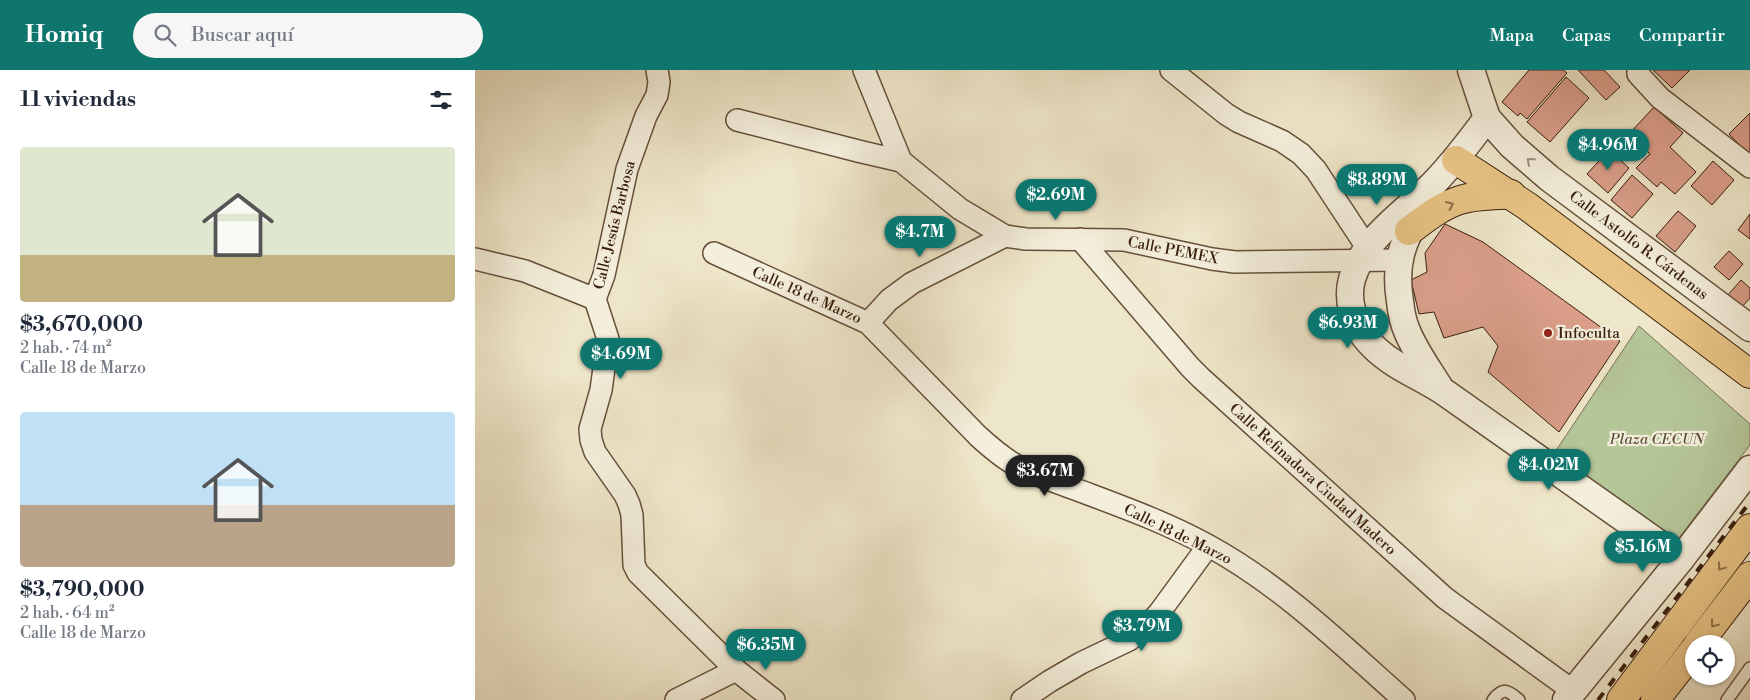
<!DOCTYPE html>
<html lang="es">
<head>
<meta charset="utf-8">
<style>
  :root { --surface:#fff; --page:#f6f6f7; --text:#1f2937; --muted:#747a83; --accent:#0f766e }
  body { margin:0; font-family:"Libre Bodoni",serif; background:var(--page); color:var(--text); height:100vh; display:flex; flex-direction:column; font-size:19px; white-space:nowrap }
  * { box-sizing:border-box; margin:0 }
  p { font-size:16px; color:var(--muted) }
  .icon { flex:none; width:28px; height:28px; fill:none; stroke:currentColor; stroke-width:2; stroke-linecap:round; stroke-linejoin:round }
  .map { position:relative; flex:1; overflow:hidden }
  .side { display:flex; flex-direction:column; background:var(--surface); width:475px }
  .side>* { flex:none }
  .tools { position:absolute; left:1210px; top:565px; display:grid; gap:10px }
  .tools a { display:grid; place-items:center; width:50px; height:50px; border-radius:50%; background:var(--surface); box-shadow:0 1px 4px #0004; font-size:25px }
  .price { position:absolute; translate:-50% -42px; padding:0 11px; border-radius:18px; background:var(--accent); color:#fff; font-size:16px; line-height:32px; filter:drop-shadow(0 1px 2px #0008) }
  .price::after { content:''; position:absolute; left:50%; top:30px; width:15px; height:11px; margin-left:-8px; background:inherit; clip-path:polygon(0 0,100% 0,50% 100%) }
  .price.on { background:#222; color:#fff }
  ul { padding:0; list-style:none }
  li { display:grid; align-content:center; gap:10px; height:265px; padding:0 20px }
  li span { display:grid; place-items:center; height:155px; border-radius:5px; color:#555 }
  li>.icon { margin-inline-start:auto }
  span .icon { width:90px; height:90px; fill:#fffc; stroke-width:1 }
  li b { font-size:21px }
  h2 { display:flex; justify-content:space-between; align-items:center; height:60px; padding:0 20px; font-size:21px }
  header { display:flex; align-items:center; gap:30px; box-sizing:border-box; height:70px; padding:0 25px; background:var(--accent); color:#fff }
  header strong { font-size:24px }
  nav { display:flex; gap:28px; margin-inline-start:auto; font-size:18px }
  .search { width:350px; height:45px; background:var(--page); display:flex; align-items:center; gap:12px; box-sizing:border-box; padding:0 18px; border-radius:28px; color:var(--muted); font-size:19px }
  main { display:flex; flex:1; min-height:0 }
  .map>svg:first-child { display:block }
</style>
</head>
<body>
<header>
<strong>Homiq</strong>
<div class="search"><svg class="icon" aria-label="search" viewBox="0 0 24 24"><circle cx="10" cy="10" r="6"/><path d="M15 15l6 6"/></svg>Buscar aquí</div>
<nav><a>Mapa</a><a>Capas</a><a>Compartir</a></nav>
</header>
<main>
<section class="side">
<h2>11 viviendas<svg class="icon" aria-label="filters" viewBox="0 0 24 24"><path d="M4 7h16M4 17h16"/><circle cx="9" cy="7" r="2"/><circle cx="15" cy="17" r="2"/></svg></h2>
<ul>
<li><span style="background:linear-gradient(#dfe7d0 70%,#c2b280 0)"><svg class="icon" aria-label="home" viewBox="0 0 24 24"><path d="M3 11l9-7 9 7M6 9v11h12V9"/></svg></span><div><b>$3,670,000</b><p>2 hab. · 74 m²</p><p>Calle 18 de Marzo</p></div></li>
<li><span style="background:linear-gradient(#bfe0f5 60%,#b9a48a 0)"><svg class="icon" aria-label="home" viewBox="0 0 24 24"><path d="M3 11l9-7 9 7M6 9v11h12V9"/></svg></span><div><b>$3,790,000</b><p>2 hab. · 64 m²</p><p>Calle 18 de Marzo</p></div></li>
</ul>
</section>
<div class="map">
<svg width="1275" height="630" viewBox="0 0 1275 630">
  <rect width="100%" height="100%" fill="#eee6c9"/>
  <filter id="stains"><feTurbulence type="fractalNoise" baseFrequency=".004" numOctaves="4"/><feColorMatrix values="0 0 0 0 .2 0 0 0 0 .09 0 0 0 0 .02 0 0 0 .5 -.17"/></filter>
  <radialGradient id="worn" r=".72"><stop offset=".6" stop-color="#630" stop-opacity="0"/><stop offset="1" stop-color="#630" stop-opacity=".3"/></radialGradient>
  <polygon fill="#b5c699" stroke="#777252" points="1164,256 1275,354 1275,375 1200,473 1078,385"/>
  <g fill="#da9e89" stroke="#391e0c">
    <polygon points="1054,0 1088,0 1092,3 1052,49 1045,43 1043,46 1027,32"/>
    <polygon points="1103,0 1129,0 1145,17 1131,30"/>
    <polygon points="1178,0 1215,0 1197,18"/>
    <polygon points="1091,7 1114,28 1075,72 1052,52"/>
    <polygon points="1179,37 1208,63 1195,77 1221,102 1200,124 1186,112 1182,117 1161,98 1175,84 1154,64"/>
    <polygon points="1275,43 1275,86 1254,64"/>
    <polygon points="1134,80 1154,98 1133,123 1112,104"/>
    <polygon points="1238,91 1259,110 1237,135 1216,116"/>
    <polygon points="1157,105 1178,124 1157,148 1136,130"/>
    <polygon points="1203,141 1221,156 1200,182 1181,166"/>
    <polygon points="1275,144 1275,169 1263,160"/>
    <polygon points="970,154 1008,172 1145,271 1084,362 1013,302 1023,276 1008,257 969,268 959,242 944,244 936,210 952,202 950,183"/>
    <polygon points="1254,181 1268,194 1254,210 1239,197"/>
    <polygon points="1266,210 1275,218 1275,228 1266,238 1252,226"/>
  </g>
  <g fill="none" stroke-linecap="round" stroke-linejoin="round">
    <defs>
      <g id="service">
        <path d="M 1018,630 C 1028,617 1033,620 1044,630"/>
        <polyline points="1252,630 1275,598"/>
      </g>
      <g id="minor">
        <polyline points="182,0 184,12 182,25 171,46 152,99 129,205 120,229 133,269 126,320 115,359 116,370 120,382 150,425 154,434 157,445 159,495 163,503 261,600 299,630"/>
        <polyline points="389,0 426,91"/>
        <polyline points="696,0 751,44 764,52 807,71 826,84 841,100 893,179"/>
        <polyline points="1163,0 1163,4 1185,28 1275,97"/>
        <polyline points="262,50 387,82 426,91 485,139 530,166 551,169 649,170 737,189 760,192 924,190"/>
        <polyline points="605,169 715,297 726,308 970,528 1098,621"/>
        <path d="M 239,183 L 393,253 L 503,366 C 514,376 525,386 539,394 C 563,407 590,415 616,425 C 656,440 696,455 734,476 C 807,516 867,575 929,630"/>
        <polyline points="0,189 50,201 120,229"/>
        <polyline points="393,253 414,230 437,213 530,166"/>
        <polyline points="201,630 261,600"/>
        <polyline points="547,630 575,611 606,593 654,570 670,558 684,543 733,476"/>
      </g>
      <g id="tertiary">
        <path d="M 996,0 L 1012,48 C 995,71 979,92 960,112 C 931,142 890,166 877,209 C 871,230 879,256 894,272 C 915,296 946,306 972,324 C 1050,379 1128,434 1206,489"/>
        <polyline points="1012,48 1037,76 1074,108 1275,258"/>
        <path d="M 944,142 C 927,174 919,194 925,231 C 926,241 928,252 932,261 C 940,281 954,300 965,318"/>
        <polyline points="1091,630 1206,489 1275,399"/>
      </g>
      <g id="trunk">
        <polyline points="981,90 1052,136 1275,304"/>
        <path d="M 934,161 C 950,149 966,136 985,130 C 1001,125 1019,126 1036,124"/>
        <polyline points="1223,574 1275,506"/>
        <polyline points="1146,630 1275,458"/>
        <polyline points="1180,630 1219,580"/>
      </g>
    </defs>
    <use href="#service" stroke="#66503b" stroke-width="14"/>
    <use href="#minor" stroke="#66503b" stroke-width="24"/>
    <use href="#tertiary" stroke="#66503b" stroke-width="29"/>
    <use href="#trunk" stroke="#391e0c" stroke-width="30"/>
    <use href="#service" stroke="#f4efdc" stroke-width="11"/>
    <use href="#minor" stroke="#f4efdc" stroke-width="21"/>
    <use href="#tertiary" stroke="#f4efdc" stroke-width="26"/>
    <use href="#trunk" stroke="#e7c384" stroke-width="28"/>
    <polyline stroke="#391e0c" stroke-width="4" stroke-dasharray="9 9" stroke-linecap="butt" points="1123,630 1275,432"/>
  </g>
  <defs><path id="oneway-chevron" d="M-2-3.5L2.5 0L-2 3.5" fill="none" stroke-width="1.6" stroke-linecap="round" stroke-linejoin="round" transform="scale(1.25)"/></defs>
  <use stroke="#a0917e" href="#oneway-chevron" transform="translate(1055 91) rotate(-139)"/>
  <g stroke="#907048">
    <use href="#oneway-chevron" transform="translate(975 135) rotate(-25)"/>
    <use href="#oneway-chevron" transform="translate(1246 497) rotate(127)"/>
    <use href="#oneway-chevron" transform="translate(1239 554) rotate(127)"/>
  </g>
  <circle fill="#8f2418" stroke="#f4efdc" stroke-width="2" cx="1073" cy="263" r="5"/>
  <g text-anchor="middle" stroke-width="4.5" stroke-linejoin="round" paint-order="stroke">
    <g font-size="15" fill="#391e0c" stroke="#f4efdc">
      <text transform="translate(139 155) rotate(-76)" y="5">Calle Jesús Barbosa</text>
      <text transform="translate(1164 175) rotate(37)" y="5">Calle Astolfo R. Cárdenas</text>
      <text transform="translate(698 180) rotate(11)" y="5">Calle PEMEX</text>
      <text transform="translate(332 225) rotate(24)" y="5">Calle 18 de Marzo</text>
      <text transform="translate(838 409) rotate(42)" y="5">Calle Refinadora Ciudad Madero</text>
      <text transform="translate(703 464) rotate(26)" y="5">Calle 18 de Marzo</text>
    </g>
    <g font-size="15" fill="#391e0c" stroke="#f4efdc" text-anchor="start">
      <text x="1083" y="268">Infoculta</text>
    </g>
    <g font-size="15" font-style="italic" fill="#5e5036" stroke="#f4efdc">
      <text x="1182" y="374">Plaza CECUN</text>
    </g>
  </g>
  <rect width="100%" height="100%" filter="url(#stains)"/>
  <rect width="100%" height="100%" fill="url(#worn)"/>
</svg>
<div class="tools">
<a><svg class="icon" aria-label="locate" viewBox="0 0 24 24"><circle cx="12" cy="12" r="6"/><path d="M12 2v4M12 18v4M2 12h4M18 12h4"/></svg></a>
</div>
<b class="price" style="left:1133px;top:101px">$4.96M</b>
<b class="price" style="left:902px;top:136px">$8.89M</b>
<b class="price" style="left:581px;top:151px">$2.69M</b>
<b class="price" style="left:445px;top:188px">$4.7M</b>
<b class="price" style="left:873px;top:279px">$6.93M</b>
<b class="price" style="left:146px;top:310px">$4.69M</b>
<b class="price" style="left:1074px;top:421px">$4.02M</b>
<b class="price on" style="left:570px;top:427px">$3.67M</b>
<b class="price" style="left:1168px;top:503px">$5.16M</b>
<b class="price" style="left:667px;top:582px">$3.79M</b>
<b class="price" style="left:291px;top:601px">$6.35M</b>
</div>
</main>
</body>
</html>
